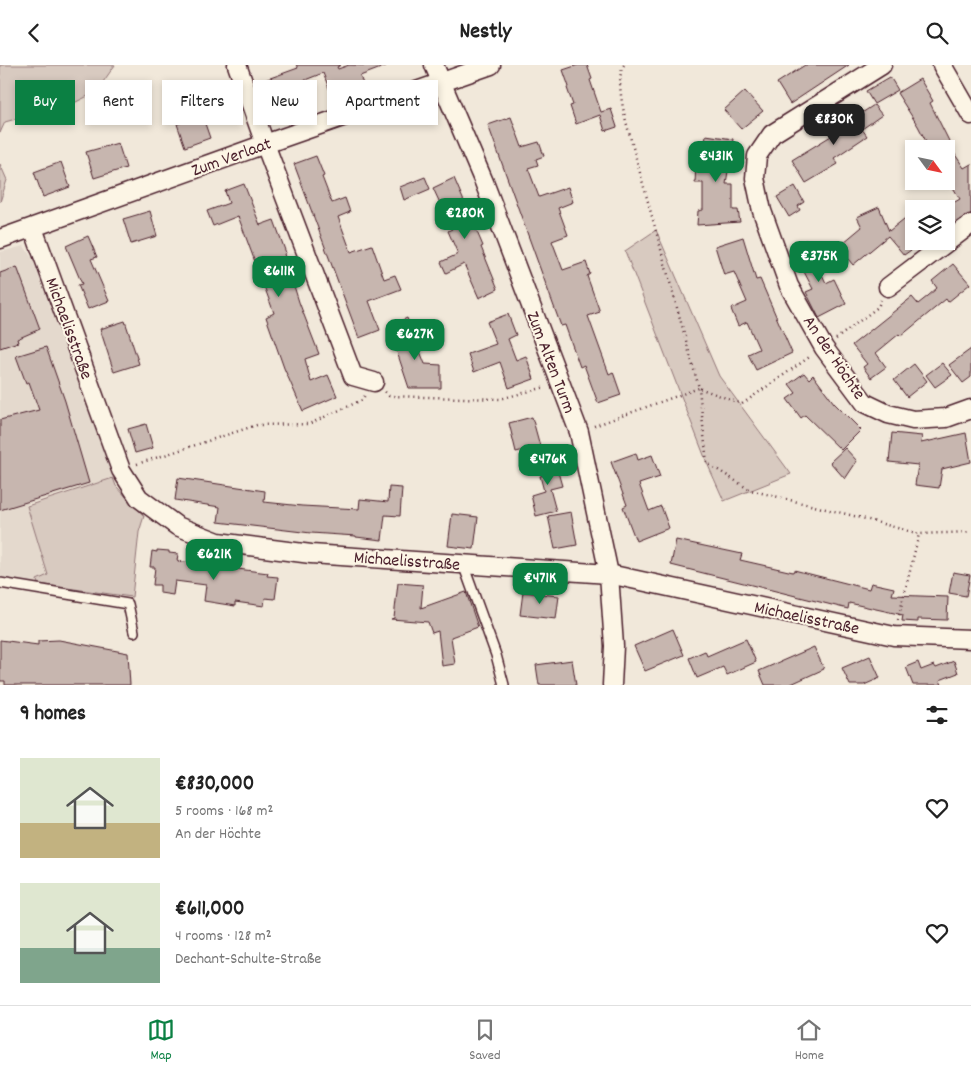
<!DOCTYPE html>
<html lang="en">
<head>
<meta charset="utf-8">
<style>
  :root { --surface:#fff; --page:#f6f6f6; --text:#222; --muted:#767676; --line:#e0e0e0; --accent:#0b8043 }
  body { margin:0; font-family:Dekko,sans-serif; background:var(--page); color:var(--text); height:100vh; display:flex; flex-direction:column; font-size:19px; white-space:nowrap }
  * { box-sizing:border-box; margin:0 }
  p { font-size:16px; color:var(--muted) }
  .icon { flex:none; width:28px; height:28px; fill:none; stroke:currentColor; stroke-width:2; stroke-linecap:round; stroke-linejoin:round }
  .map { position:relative; height:620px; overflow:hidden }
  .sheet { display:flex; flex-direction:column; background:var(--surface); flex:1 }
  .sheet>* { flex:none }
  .banner { position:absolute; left:15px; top:15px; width:500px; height:45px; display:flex; gap:10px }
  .needle { width:32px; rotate:123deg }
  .fabs { position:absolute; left:905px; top:75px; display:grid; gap:10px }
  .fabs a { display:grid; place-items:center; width:50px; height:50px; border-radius:0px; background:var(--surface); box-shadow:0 2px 8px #0003; font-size:25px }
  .price { position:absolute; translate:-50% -42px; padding:0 11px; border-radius:10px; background:var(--accent); color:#fff; font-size:16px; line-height:32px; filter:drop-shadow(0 1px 2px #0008) }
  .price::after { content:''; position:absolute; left:50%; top:30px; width:15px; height:11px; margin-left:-8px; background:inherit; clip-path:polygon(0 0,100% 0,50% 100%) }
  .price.on { background:#222; color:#fff }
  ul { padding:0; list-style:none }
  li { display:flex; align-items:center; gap:15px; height:125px; padding:0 20px }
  li span { display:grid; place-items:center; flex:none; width:140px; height:100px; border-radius:0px; color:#555 }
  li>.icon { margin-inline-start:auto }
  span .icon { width:60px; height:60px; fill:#fffc; stroke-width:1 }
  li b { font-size:21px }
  h2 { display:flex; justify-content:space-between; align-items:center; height:60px; padding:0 20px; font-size:21px }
  .tag { padding:0 18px; border-radius:0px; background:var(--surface); box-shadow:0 2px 8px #0003; font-size:18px; line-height:45px }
  .tag.on { background:var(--accent); color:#fff }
  header { display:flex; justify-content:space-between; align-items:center; height:65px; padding:0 20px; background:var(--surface); font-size:22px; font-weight:700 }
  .tab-bar { display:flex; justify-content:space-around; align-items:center; height:70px; border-top:1px solid var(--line); background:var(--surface); font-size:14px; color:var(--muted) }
  .tab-bar a { display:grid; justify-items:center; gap:2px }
  .tab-bar .on { color:var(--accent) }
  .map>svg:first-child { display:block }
</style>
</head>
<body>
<header><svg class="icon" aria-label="back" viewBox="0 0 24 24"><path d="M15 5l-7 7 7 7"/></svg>Nestly<svg class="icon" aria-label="search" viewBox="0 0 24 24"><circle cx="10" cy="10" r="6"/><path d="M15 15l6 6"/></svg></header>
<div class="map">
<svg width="971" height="620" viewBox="0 0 971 620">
  <rect width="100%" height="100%" fill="#f1e8da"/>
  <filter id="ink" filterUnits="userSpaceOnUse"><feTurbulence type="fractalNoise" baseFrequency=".02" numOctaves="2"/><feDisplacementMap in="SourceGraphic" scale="10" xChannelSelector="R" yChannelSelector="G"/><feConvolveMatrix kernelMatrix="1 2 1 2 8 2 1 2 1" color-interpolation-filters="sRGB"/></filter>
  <g filter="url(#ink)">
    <polygon fill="#e4d9cd" points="24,181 32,193 113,413 27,439 48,511 37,515 38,519 0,514 0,187"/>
    <g fill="#d8cac0" stroke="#917476">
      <polygon points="0,0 115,0 96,27 76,37 5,57 0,68"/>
      <polygon points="0,99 7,115 0,137"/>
      <polygon points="656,165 719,311 791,409 724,436 707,398 625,186"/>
      <polygon points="113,413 116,421 144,451 139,467 132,532 38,519 37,515 48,510 27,441"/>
    </g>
    <g fill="#c7b6af" stroke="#4a1f2b">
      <polygon points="296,0 341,0 337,2 338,4 349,0 386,1 360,11 363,19 332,31 323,8 300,17 308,39 275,51 262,16 298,3"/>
      <polygon points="578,0 587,0 592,14 590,15 601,47 611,44 617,62 605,66 600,50 576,59 570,41 573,40 567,23 569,22 563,5"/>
      <polygon points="805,0 849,0 790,39 777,18"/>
      <polygon points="890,12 898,25 874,39 866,26"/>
      <polygon points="920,14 933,36 930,38 950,78 948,79 964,103 971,99 971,149 965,151 946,164 946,142 960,134 946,111 946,84 930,84 918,61 897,28"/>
      <polygon points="745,26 763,46 741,64 724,45"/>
      <polygon points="218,28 227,50 208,57 200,35"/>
      <polygon points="874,40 882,50 862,64 867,71 834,93 838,99 806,118 792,95 831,71 830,69"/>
      <polygon points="202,50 210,73 185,82 177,59"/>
      <polygon points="511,52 522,82 539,77 544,91 536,94 538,100 528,103 539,132 568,122 573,137 558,143 568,170 552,176 563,205 586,197 590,209 587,211 600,247 588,251 609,309 613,307 621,330 598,338 584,300 580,302 565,260 561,261 488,60"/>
      <polygon points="706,70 733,74 726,119 733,119 733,145 738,145 740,157 697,160 698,146 703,145 703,118 695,118 696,98 702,95"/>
      <polygon points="118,78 126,103 94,113 86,87"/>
      <polygon points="316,91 324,111 322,112 332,138 345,133 350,147 338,152 351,187 372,180 384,214 395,210 401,224 369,236 380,265 359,273 294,99"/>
      <polygon points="61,97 70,122 43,132 34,107"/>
      <polygon points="425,112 430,124 404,135 400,122"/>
      <polygon points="454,113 483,181 481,182 498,224 479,233 464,199 446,208 441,197 458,189 448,166 452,164 433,123"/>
      <polygon points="244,119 260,160 274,155 286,188 284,189 299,237 319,289 305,294 311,317 328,310 337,331 303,346 284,303 266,252 274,248 238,151 213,161 207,146 229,138 225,126"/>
      <polygon points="795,121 804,137 798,141 800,145 789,152 777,132"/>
      <polygon points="879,142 889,166 914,146 914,183 904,190 888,171 853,200 838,182 862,162 857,152"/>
      <polygon points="150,146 157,171 131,179 123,154"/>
      <polygon points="88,171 97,192 91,194 109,236 88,244 78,220 82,219 66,181"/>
      <polygon points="743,172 756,215 760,214 792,288 756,305 748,289 759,284 747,257 738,261 731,244 747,237 734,207 724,210 715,181"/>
      <polygon points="806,175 826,218 834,214 846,239 819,253 806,227 813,224 800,199 794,180"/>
      <polygon points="953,199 970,219 948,237 946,234 901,271 899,269 876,288 886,302 871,313 863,302 867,299 852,280 912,232 918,239 928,231 937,223 932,216"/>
      <polygon points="17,202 40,264 17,274 18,277 0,283 0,208"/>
      <polygon points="508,249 516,270 508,274 516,295 526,291 534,314 509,323 500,297 474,307 468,289 496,279 487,257"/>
      <polygon points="407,253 425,299 441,300 441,323 409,323 395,281 402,278 394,259"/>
      <polygon points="125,256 139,299 114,307 100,264"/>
      <polygon points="46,282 65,336 89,418 0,445 0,355 39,345 29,317 26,318 16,291"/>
      <polygon points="971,284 971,312 963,318 949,300"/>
      <polygon points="942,298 952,310 935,322 926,310"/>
      <polygon points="914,299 927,316 907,332 894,315"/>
      <polygon points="804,308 809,314 813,310 834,338 861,365 841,385 805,350 801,353 787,334 796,328 789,319"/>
      <polygon points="532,352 540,381 516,387 509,358"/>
      <polygon points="146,359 153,383 135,388 128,364"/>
      <polygon points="892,368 922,371 921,378 966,368 971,397 942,404 939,423 915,420 918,400 889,397"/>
      <polygon points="845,383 857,396 845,414 830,397"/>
      <polygon points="636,388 638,395 652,390 660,412 639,419 649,446 661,441 669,463 636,476 623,442 627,440 611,397"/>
      <polygon points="559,391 563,406 558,407 562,421 550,424 556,446 536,451 531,430 544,426 540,411 544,410 540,396"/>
      <polygon points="178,413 265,426 264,437 302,441 359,444 360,434 388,437 389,422 402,423 400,451 385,450 382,475 356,472 356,471 311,468 218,457 220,442 175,435"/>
      <polygon points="571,447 577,480 555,484 548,451"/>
      <polygon points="452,449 478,452 474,484 448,481"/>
      <polygon points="676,475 742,489 740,495 793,507 794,505 869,524 871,518 894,523 892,530 948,532 947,555 918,554 918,557 902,556 903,550 849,538 848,544 671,500"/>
      <polygon points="157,485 169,486 169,488 178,489 177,496 268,508 267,511 278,512 275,534 265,533 264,541 235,537 235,541 204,536 206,520 175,516 173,530 160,528 160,520 153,520 155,502 150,502 152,486 157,487"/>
      <polygon points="953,507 970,510 966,531 949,528"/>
      <polygon points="398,518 423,520 421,543 466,527 478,562 451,572 455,599 442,601 438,566 432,568 428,557 391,554 394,553"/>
      <polygon points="523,527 559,531 556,554 520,550"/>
      <polygon points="673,564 684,590 645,606 634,581"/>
      <polygon points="746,574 756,597 727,610 723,602 697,613 689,593 705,586 707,591"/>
      <polygon points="0,575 38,580 38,576 59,575 128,588 130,620 5,620 5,616 0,616"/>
      <polygon points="814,582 824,604 789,620 765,620 759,606"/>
      <polygon points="870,591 880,613 864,620 850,620 842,603"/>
      <polygon points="572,595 576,620 539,620 536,600"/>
      <polygon points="954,596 958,608 940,615 942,620 913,620 906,602 918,597 921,605 934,600 936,603"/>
    </g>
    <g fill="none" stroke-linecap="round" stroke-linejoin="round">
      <defs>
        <g id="lane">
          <polyline points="463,499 496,590 504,620"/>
          <polyline points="0,518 128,539 134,567"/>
        </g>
        <g id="street">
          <polyline points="237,0 265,79 353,311 374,317"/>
          <polyline points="434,0 484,117 579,367 609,509 614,581 612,620"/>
          <polyline points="882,0 772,69 757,91 755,113 762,146 789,221 824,283 865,338 888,349 913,355 946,353 971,344"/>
          <polyline points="942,0 971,50"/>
          <polyline points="33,163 121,405 139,433 177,461 218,477 311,489 609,509 894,571 971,574"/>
          <polyline points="0,174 265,79 491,0"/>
          <polyline points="888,222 971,159"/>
        </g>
      </defs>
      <use href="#lane" stroke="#4a1f2b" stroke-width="12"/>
      <use href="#street" stroke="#4a1f2b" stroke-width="21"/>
      <g stroke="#4a1f2b" stroke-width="2.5" stroke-dasharray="1 4" stroke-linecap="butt">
        <path d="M 624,0 C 615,13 624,49 628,64 L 699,323 L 742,339 L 811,291"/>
        <polyline points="836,274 878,242 881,235"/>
        <polyline points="385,327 389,331 500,334 546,322"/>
        <polyline points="594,361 699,323 707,398 750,425 858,452 919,469 971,467"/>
        <polyline points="137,399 257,360 309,359 362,335 365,330"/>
        <polyline points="898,555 919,469"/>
      </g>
      <use href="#lane" stroke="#fcf5e5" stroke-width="9"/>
      <use href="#street" stroke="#fcf5e5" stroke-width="18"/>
    </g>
  </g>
  <g text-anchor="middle" stroke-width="4" stroke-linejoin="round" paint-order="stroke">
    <g font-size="18" fill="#4a1f2b" stroke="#fcf5e5">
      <text transform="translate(231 91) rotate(-20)" y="6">Zum Verlaat</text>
      <text transform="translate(70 263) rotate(70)" y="6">Michaelisstraße</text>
      <text transform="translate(835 292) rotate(56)" y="6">An der Höchte</text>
      <text transform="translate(552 297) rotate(69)" y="6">Zum Alten Turm</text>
      <text transform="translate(407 495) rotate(4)" y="6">Michaelisstraße</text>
      <text transform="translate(807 552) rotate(12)" y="6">Michaelisstraße</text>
    </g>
  </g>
</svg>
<div class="fabs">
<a><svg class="needle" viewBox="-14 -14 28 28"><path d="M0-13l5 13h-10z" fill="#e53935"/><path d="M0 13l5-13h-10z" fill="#767676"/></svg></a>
<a><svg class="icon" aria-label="layers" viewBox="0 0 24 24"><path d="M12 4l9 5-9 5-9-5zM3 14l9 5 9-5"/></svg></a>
</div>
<b class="price on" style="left:834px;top:81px">€830K</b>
<b class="price" style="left:716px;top:118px">€431K</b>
<b class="price" style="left:465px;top:175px">€280K</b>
<b class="price" style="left:819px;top:218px">€375K</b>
<b class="price" style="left:279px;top:233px">€611K</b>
<b class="price" style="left:415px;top:296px">€627K</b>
<b class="price" style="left:548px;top:421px">€476K</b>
<b class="price" style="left:214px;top:516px">€621K</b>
<b class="price" style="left:540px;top:540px">€471K</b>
<div class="banner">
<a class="tag on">Buy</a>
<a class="tag">Rent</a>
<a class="tag">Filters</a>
<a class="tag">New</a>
<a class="tag">Apartment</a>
</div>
</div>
<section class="sheet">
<h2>9 homes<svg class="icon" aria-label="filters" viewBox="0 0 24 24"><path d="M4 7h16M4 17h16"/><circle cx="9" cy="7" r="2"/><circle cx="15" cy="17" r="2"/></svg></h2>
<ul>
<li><span style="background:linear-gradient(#dfe7d0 65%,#c2b280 0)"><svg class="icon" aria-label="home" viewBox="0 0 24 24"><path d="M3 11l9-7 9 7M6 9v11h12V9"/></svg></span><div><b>€830,000</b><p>5 rooms · 168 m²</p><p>An der Höchte</p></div><svg class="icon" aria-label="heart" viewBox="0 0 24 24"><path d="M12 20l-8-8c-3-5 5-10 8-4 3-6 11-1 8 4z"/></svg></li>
<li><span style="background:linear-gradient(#dfe7d0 65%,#7fa58c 0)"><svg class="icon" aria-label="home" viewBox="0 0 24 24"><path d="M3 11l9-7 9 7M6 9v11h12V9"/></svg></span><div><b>€611,000</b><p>4 rooms · 128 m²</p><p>Dechant-Schulte-Straße</p></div><svg class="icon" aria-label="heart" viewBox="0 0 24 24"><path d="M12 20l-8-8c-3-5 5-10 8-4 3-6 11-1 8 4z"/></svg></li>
</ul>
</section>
<nav class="tab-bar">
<a class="on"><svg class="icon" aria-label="map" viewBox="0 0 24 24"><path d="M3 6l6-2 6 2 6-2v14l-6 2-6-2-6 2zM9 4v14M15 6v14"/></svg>Map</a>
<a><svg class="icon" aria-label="saved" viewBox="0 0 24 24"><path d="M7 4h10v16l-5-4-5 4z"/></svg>Saved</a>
<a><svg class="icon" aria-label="home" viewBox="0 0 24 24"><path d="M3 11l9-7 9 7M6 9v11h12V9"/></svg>Home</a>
</nav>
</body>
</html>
